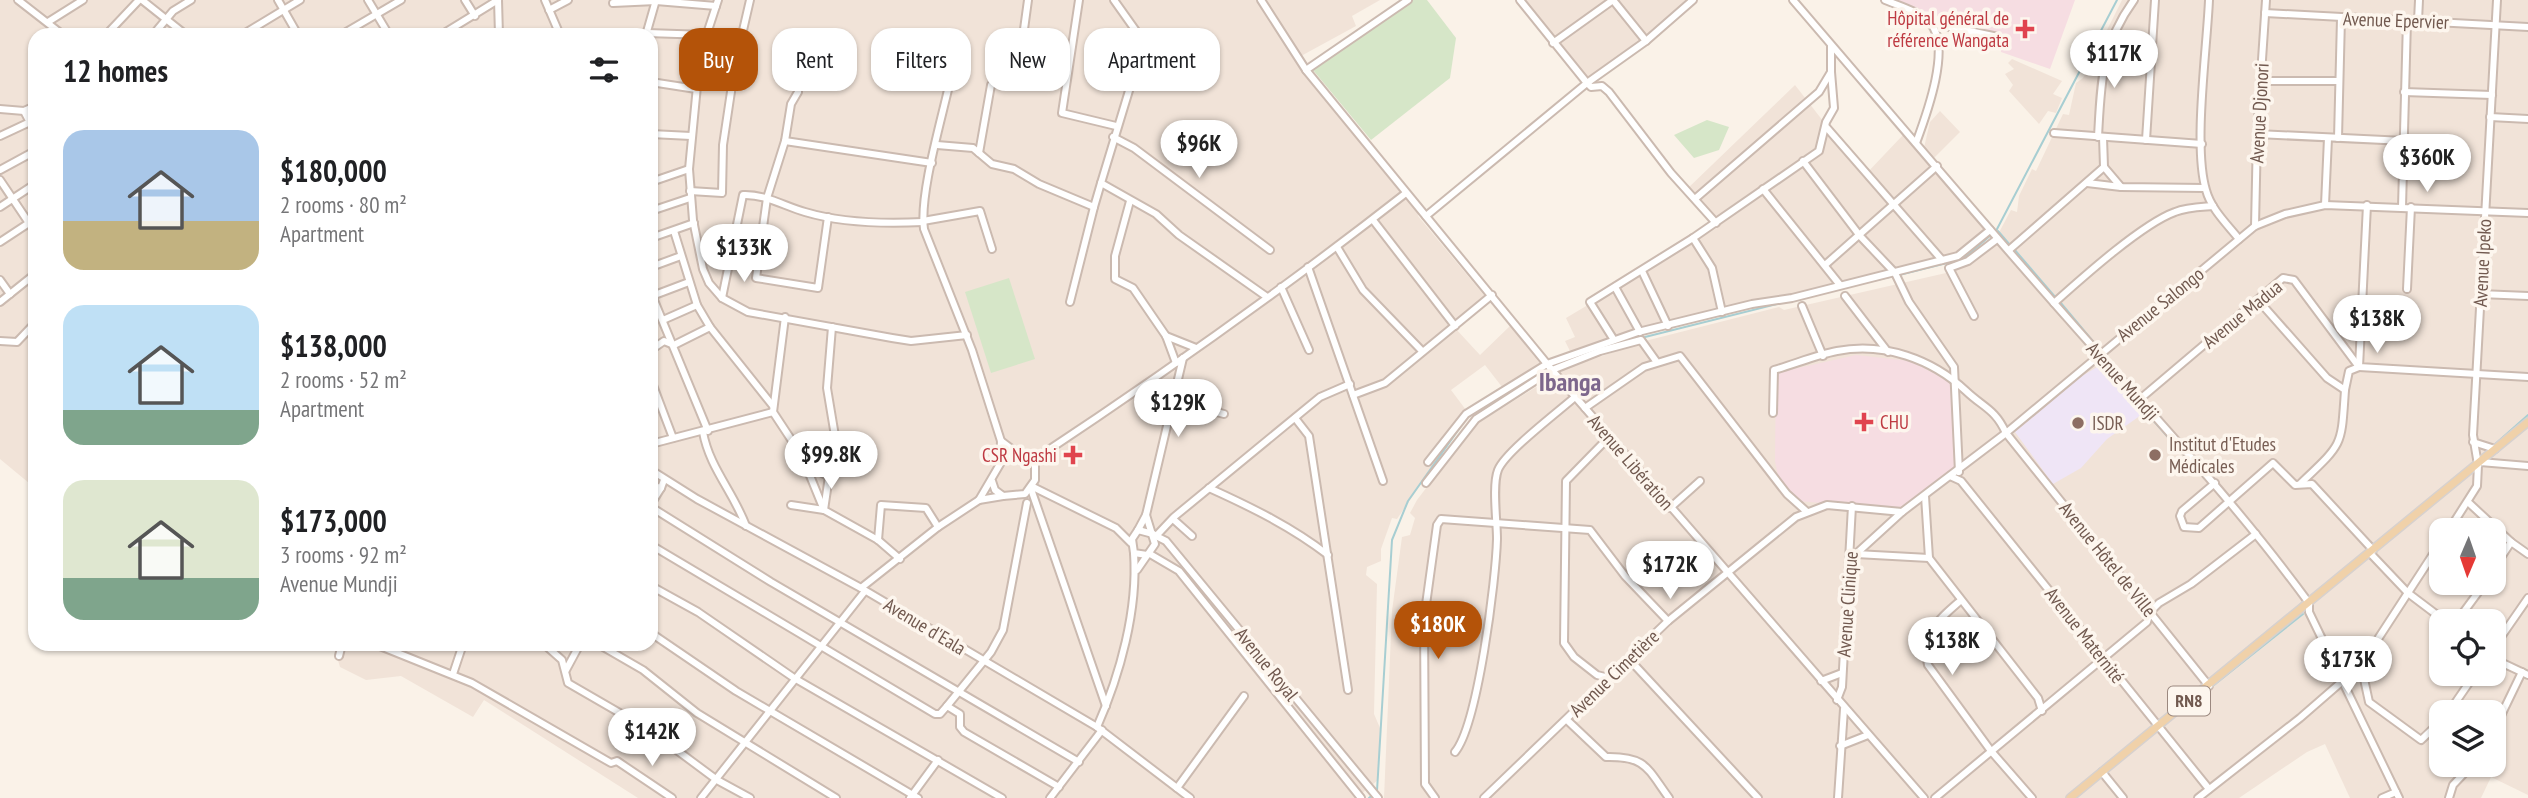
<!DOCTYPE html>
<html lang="en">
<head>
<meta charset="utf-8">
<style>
  :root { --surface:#fff; --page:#f6f6f6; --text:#202124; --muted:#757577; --accent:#b45309 }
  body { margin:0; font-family:"PT Sans Narrow",sans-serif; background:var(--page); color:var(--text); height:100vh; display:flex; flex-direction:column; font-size:26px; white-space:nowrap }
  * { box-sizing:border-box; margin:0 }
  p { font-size:23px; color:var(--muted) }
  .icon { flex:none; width:38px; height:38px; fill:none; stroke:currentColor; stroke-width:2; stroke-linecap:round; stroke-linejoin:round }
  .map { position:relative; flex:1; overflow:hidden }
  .side { position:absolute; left:28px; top:28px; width:630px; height:623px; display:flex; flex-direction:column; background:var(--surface); border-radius:21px; box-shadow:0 2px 5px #0004 }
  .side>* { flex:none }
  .hud { position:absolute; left:679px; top:28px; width:665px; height:63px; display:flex; gap:14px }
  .needle { width:46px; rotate:182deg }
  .controls { position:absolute; left:2429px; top:518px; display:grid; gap:14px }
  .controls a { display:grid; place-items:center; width:77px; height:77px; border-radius:14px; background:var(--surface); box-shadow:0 2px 5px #0004; font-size:35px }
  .price { position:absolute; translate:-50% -60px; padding:0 16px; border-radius:24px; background:#fff; color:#222; font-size:23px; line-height:46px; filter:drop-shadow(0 2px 4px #0008) }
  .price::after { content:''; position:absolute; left:50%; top:42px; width:21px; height:16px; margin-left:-10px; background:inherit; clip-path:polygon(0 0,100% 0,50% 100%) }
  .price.selected { background:var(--accent); color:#fff }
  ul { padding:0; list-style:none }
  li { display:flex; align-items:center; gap:21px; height:175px; padding:0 35px }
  li span { display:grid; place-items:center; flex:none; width:196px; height:140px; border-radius:21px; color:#555 }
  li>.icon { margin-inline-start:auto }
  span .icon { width:84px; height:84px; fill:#fffc; stroke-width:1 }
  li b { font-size:30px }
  h2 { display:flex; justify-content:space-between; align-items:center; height:84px; padding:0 35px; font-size:30px }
  .tag { padding:0 24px; border-radius:21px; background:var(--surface); box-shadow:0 2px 5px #0004; font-size:24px; line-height:63px }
  .tag.selected { background:var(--accent); color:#fff }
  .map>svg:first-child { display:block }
</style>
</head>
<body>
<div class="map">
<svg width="2528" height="798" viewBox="0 0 2528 798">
  <rect width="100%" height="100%" fill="#faf2e8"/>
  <g fill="#f1e3d8" fill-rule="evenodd">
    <polygon points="0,0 1380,0 1352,16 1356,26 1301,56 1311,73 1416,199 1418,216 1488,300 1455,328 1480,355 1510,326 1545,370 1506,392 1485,365 1451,390 1469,414 1397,519 1392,518 1381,549 1381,561 1367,567 1366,575 1377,584 1374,714 1380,728 1378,780 1356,798 638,798 484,700 473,717 401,676 366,680 340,667 333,644 651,644 651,35 35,35 35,488 0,459"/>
    <polygon points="1522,0 1690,0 1640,44 1590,80 1582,76"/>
    <path d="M 2122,0 L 2528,0 L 2528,795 L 2491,777 L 2481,798 L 2350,798 L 2325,744 L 2307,752 L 2239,798 L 1384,798 L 1392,611 L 1402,537 L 1410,535 L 1415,518 L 1410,513 L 1417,500 L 1468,433 L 1478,423 L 1567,368 L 1649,340 L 1779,307 L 1784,310 L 1946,273 L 1968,263 L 1996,238 L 2011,210 L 2017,212 L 2019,196 L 2032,169 L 2036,171 L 2063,114 L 2069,115 L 2076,83 L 2083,78 ZM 2441,530 L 2494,530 L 2494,583 L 2441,583 ZM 2441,621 L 2494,621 L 2494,674 L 2441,674 ZM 2441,712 L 2494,712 L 2494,765 L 2441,765 Z"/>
    <polygon points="2012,59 2062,81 2053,94 2062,98 2056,113 2048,111 2039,124 2009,91 2013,85 2005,74 2014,69 2008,63"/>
    <polygon points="1795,85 1865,175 1903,135 1922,156 1930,122 1940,111 1960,132 1929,163 1987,233 1957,258 1774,299 1571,353 1565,341 1575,337 1566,318 1717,228 1686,190"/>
  </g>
  <polygon fill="#efe5f6" points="2102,364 2144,413 2107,439 2081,468 2053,484 2015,432 2082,376"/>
  <g fill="#f6dde2">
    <polygon points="1894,0 2075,0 2050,69 2001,52 2000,35 1959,19 1956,23"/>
    <polygon points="1856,355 1910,361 1951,382 1954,467 1898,509 1797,501 1778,476 1775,461 1776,373"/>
  </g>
  <g fill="#d6e6c8">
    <polygon points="1412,0 1427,0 1456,38 1450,78 1371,140 1313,70"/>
    <polygon points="1707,120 1729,127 1719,150 1694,158 1674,135"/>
    <polygon points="1009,278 1035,359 991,373 965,292"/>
  </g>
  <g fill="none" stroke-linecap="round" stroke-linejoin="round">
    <g stroke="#a7ced2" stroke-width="2">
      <polyline points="1996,231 2117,0"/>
      <polyline points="1998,231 2010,245"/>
      <polyline points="2014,249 2056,298"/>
      <polyline points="1899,275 1963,259 1991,235"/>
      <polyline points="1838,289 1894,276"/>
      <polyline points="2060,302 2101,351"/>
      <polyline points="2079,336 2096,356"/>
      <polyline points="1641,338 1781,303"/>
      <polyline points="2100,360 2205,479"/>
      <polyline points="2119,371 2141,395"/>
      <polyline points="1536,375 1546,369"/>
      <polyline points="2145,400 2162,419"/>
      <polyline points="2493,446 2528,415"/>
      <polyline points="2263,538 2308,596"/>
      <polyline points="2175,716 2303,614"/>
      <polyline points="1369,798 1377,791 1392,540 1408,501 1466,419"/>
    </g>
    <defs>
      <g id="minor">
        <polyline points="18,0 63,35"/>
        <polyline points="142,0 186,35"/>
        <polyline points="278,0 298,35"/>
        <polyline points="368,0 389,35"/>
        <polyline points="465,0 475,16"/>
        <polyline points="498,0 499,35"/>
        <polyline points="545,0 560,35"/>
        <polyline points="718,0 700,55 689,169 693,220 703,269 709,283 722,298 748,312 892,338 911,341 967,335"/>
        <polyline points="1079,0 1062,113 1116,126"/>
        <polyline points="1114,0 1136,31 1141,51 1101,183 1156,214 1179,235 1267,297"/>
        <polyline points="1261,0 1306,70 1552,370 1924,798"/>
        <polyline points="1520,0 1587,83 1591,87 1602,86 1609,92 1671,173 1716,223"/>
        <polyline points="1613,0 1646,41"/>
        <path d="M 1793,0 C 1885,107 1976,215 2069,320 C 2151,413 2236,503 2309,603 L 2309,612 L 2399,798"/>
        <path d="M 1885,0 C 1899,6 1918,11 1929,22 C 1953,44 1926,116 1916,143"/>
        <path d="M 2209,0 C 2207,48 2193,147 2206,190 C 2211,209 2227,224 2239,239"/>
        <polyline points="613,3 656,1 716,6"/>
        <polyline points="549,10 568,0"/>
        <polyline points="2265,13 2528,27"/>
        <polyline points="2418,21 2419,0"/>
        <polyline points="48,22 83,0"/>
        <polyline points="1931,23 1998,37"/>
        <polyline points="647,33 707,35"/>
        <polyline points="106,35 139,0"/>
        <polyline points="153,35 173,11 191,0"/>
        <polyline points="242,35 300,0"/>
        <polyline points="341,35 401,0"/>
        <polyline points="441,35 498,0"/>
        <polyline points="534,35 537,35"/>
        <polyline points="646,35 656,0"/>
        <polyline points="1553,43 1613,0"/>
        <path d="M 934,52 L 949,62 L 952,72 C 944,112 919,192 924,229 L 972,350 L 1001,441 L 1000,462"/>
        <polyline points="1306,70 1408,0"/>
        <polyline points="2261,81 2339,81"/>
        <polyline points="651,82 696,89"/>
        <polyline points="2404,92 2492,95"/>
        <polyline points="0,109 24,111 35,106"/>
        <polyline points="651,109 653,109"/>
        <polyline points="24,111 35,132"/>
        <polyline points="2490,117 2528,119"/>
        <polyline points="1827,128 1942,260"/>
        <polyline points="2054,133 2202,144"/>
        <polyline points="651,134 691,136"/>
        <polyline points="2257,134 2405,141"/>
        <polyline points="0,136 30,122"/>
        <polyline points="1113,137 1134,148 1270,250"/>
        <path d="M 2098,137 C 2101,83 2101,45 2134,0"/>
        <polyline points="2103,137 2104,167 2121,187 2205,188"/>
        <polyline points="2338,138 2341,18"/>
        <polyline points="2146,140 2155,0"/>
        <polyline points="785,141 791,104 798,92 800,55"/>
        <polyline points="937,145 973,148 992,164 1014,169 1039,184 1094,207 1101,183"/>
        <polyline points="979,153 991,85 997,77 1010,71 1022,44 1028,0"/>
        <polyline points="1803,161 1860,236 1895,273 1909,302 1954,367 1959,472"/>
        <polyline points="0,170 35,151"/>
        <polyline points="0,180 35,232"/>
        <polyline points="651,182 689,169"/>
        <polyline points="2087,183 2121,187"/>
        <polyline points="1763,189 1840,285"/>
        <polyline points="690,191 722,193 723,145 735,65 750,0"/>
        <polyline points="1696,198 1819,92 1831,72 1831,46"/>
        <polyline points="1130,201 1115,256 1115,279 1133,288 1166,336 1176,363"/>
        <polyline points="2325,205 2328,138"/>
        <polyline points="2367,205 2359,367 2528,377"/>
        <polyline points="0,207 35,184"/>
        <polyline points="2402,207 2407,20"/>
        <polyline points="651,211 690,198"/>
        <polyline points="1426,216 1587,83 1646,41 1693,0"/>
        <polyline points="828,217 818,288 756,278 767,198 785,141 932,163"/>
        <polyline points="1373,220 1455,326"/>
        <polyline points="923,221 980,211 992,249"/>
        <polyline points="2255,226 2257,134 2266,0"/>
        <polyline points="674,231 697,305 710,327 773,406"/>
        <polyline points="651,238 694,223"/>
        <polyline points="1693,238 1712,268 1722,312"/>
        <polyline points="0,242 35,219"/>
        <polyline points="1337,247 1363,290 1422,351"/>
        <polyline points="2009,250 2104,167"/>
        <polyline points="1825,265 1937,166"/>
        <polyline points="651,267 681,256"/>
        <polyline points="1308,267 1383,481"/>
        <polyline points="1642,271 1668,326"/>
        <polyline points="0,280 10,294"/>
        <polyline points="1281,287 1309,350"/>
        <polyline points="1615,287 1640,332"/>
        <polyline points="2407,289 2411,207"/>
        <polyline points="651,293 708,431"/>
        <polyline points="2480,294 2528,296"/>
        <polyline points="652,296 689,282"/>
        <polyline points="1845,296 1888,352"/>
        <path d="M 722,298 L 743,195 C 765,194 784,206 805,212 C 842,223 884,224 923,222"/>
        <polyline points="0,302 35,274"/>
        <polyline points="1070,302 1094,207"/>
        <path d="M 2054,303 C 2082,278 2142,224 2175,212 C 2187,207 2201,207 2213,206"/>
        <polyline points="1802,306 1823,356"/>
        <polyline points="1974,316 1949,268 1968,261 1997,239"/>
        <polyline points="785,317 773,412 802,456 824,510 878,540 900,559"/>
        <polyline points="663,320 697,305"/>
        <polyline points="1166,336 1196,348"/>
        <polyline points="1614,340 1590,302 1693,238 1819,151 1826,122 1834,108 1831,72"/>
        <polyline points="0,341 17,342 35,323"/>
        <polyline points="651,350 664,341 674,345 710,327"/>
        <polyline points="651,380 673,438"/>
        <polyline points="1353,395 1385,383 1492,295"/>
        <polyline points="2140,399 2283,278 2294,280 2359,367 2349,371 2345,390 2327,378 2258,300"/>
        <polyline points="1174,401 1224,414"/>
        <polyline points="1585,408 1644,367 1680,356 1787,494 1806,511"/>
        <path d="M 1773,413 L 1774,370 C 1795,364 1816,355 1837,351 C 1884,342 1932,359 1966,391 C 1984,408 1995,409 2006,433 L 2209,686"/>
        <polyline points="1295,418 1309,436 1348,690"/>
        <path d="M 703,432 C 709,467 734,493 746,526"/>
        <polyline points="1001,441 1017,453"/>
        <polyline points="2473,442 2495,449"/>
        <polyline points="651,444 773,412"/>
        <path d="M 1035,459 C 1162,375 1286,287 1406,193"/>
        <polyline points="1428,462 1466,414 1547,364 1638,332 1752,304 1792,298 1958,256 1990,230"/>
        <polyline points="2480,462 2528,466"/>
        <polyline points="807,465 830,477"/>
        <polyline points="651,470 697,499 861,588 1097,727 1190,798"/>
        <polyline points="1950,476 1961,481 2209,789"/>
        <polyline points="1426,483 1476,419 1552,370 1600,351 1641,340 1656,361"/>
        <polyline points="2215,483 2182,511 2180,516 2184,527 2199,528 2273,463 2295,485 2312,484 2373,550"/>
        <path d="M 2301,483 C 2344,442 2341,447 2345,390"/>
        <polyline points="651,485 661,488 664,480"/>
        <polyline points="1033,487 1116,528 1131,543"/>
        <path d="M 1209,488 C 1251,507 1292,527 1328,555"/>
        <polyline points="1031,489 1106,706"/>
        <polyline points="1925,496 1929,558 2038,698 2042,711"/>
        <polyline points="979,500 1003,496"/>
        <polyline points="2469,503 2511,542 2528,554"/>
        <polyline points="651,504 661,488"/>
        <polyline points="791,505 824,510 835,436 827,388 832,327"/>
        <polyline points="651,507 771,582 1079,762"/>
        <polyline points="1670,508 1700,481"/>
        <polyline points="1173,519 1192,536"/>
        <polyline points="1138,530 1146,515 1183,358"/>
        <polyline points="2449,530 2477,486 2478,465 2473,435 2497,0"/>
        <polyline points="1158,534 1174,517 1320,397 1350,384"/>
        <polyline points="1154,535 1166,541 1378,798"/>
        <polyline points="878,540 881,505 926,508 938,527"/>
        <polyline points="651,545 935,714 940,714 947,706 960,714 960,727 964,732 1059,787"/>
        <polyline points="2370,553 2408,593 2445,621"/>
        <polyline points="1150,554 1179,571 1361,798"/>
        <polyline points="1850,554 1856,554 1902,512 2006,433 2255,226 2285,214 2325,205 2528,213"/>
        <polyline points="1856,554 1929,558"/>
        <polyline points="1147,555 1134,553 1132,539 1138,530 1153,534"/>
        <polyline points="2494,568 2511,542"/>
        <polyline points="1137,570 1155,544 1146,515"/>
        <polyline points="651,586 698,612 794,678 1002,798"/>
        <polyline points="861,588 938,527 979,500 1003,459 1017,453 1035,459 1035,480 1025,494 1003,496 995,490 992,481"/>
        <path d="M 1960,601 C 1938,620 1920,634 1928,665 L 1991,751 L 2032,798"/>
        <polyline points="2457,621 2485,583"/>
        <polyline points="651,633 736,691 918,798"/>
        <polyline points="375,644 472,683 611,763 617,761 672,798"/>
        <polyline points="544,644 562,660 568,683 651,731 717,780 750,798"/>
        <polyline points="598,644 643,670 697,713 836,798"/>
        <polyline points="2494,647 2528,598"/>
        <polyline points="339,656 342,644"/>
        <polyline points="1629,659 1758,798"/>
        <polyline points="2494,659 2528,675"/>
        <polyline points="2361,665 2369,702 2421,740 2441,721"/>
        <polyline points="566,670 580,644"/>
        <polyline points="453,674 463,644"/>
        <polyline points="1609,678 1597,675 1574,657 1564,643 1566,481 1609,437"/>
        <polyline points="1821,681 1842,673"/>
        <polyline points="1837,700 1842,687 1852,506"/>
        <polyline points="947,706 991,652 1003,630 1027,503"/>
        <polyline points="2449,712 2475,674"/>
        <path d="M 1567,720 L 1606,757 C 1646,756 1647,768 1669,798"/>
        <path d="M 1097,727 C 1120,675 1138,610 1134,553"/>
        <polyline points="2494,730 2522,672"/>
        <polyline points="1840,746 1868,735"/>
        <path d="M 1455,752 C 1478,724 1496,579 1497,539 C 1497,521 1492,485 1498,470 C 1505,452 1558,412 1575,397"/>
        <polyline points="2102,772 2123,798"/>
        <polyline points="1177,788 1244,696"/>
        <polyline points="701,798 865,591"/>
        <polyline points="910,798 938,760"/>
        <polyline points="1050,798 1102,730"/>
        <polyline points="1435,798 1425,784 1424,619 1437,525 1441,519 1590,530 1625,576 1668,621"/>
        <polyline points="1484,798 1668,621 1796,517 1827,505 1902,512"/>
        <polyline points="1838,798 1844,709"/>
        <polyline points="1935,798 2147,622 2150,612 2159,603 2191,584 2256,534"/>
        <polyline points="2198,798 2300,718 2361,665 2441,542"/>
        <polyline points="2382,798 2396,792"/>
        <polyline points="2449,798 2453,785 2472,765"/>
      </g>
      <polyline id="major" points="2070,798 2528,422"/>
    </defs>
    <use href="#minor" stroke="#cbbab0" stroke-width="10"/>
    <use href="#major" stroke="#d7d1ce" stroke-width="10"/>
    <use href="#minor" stroke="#fff" stroke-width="6"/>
    <use href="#major" stroke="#f0d1a9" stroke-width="7"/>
  </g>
  <g fill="#e0444e" stroke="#fdf6ee" stroke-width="2.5">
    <path d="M2021.5 18.5h7v7h7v7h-7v7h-7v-7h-7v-7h7z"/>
    <path d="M1860.5 411.5h7v7h7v7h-7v7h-7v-7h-7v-7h7z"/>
    <path d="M1069.5 444.5h7v7h7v7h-7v7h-7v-7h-7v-7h7z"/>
  </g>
  <g fill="#8d6e63" stroke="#fdf6ee" stroke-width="2.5">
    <circle cx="2078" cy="423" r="7"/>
    <circle cx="2155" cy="455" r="7"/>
  </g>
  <g text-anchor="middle" stroke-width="7" stroke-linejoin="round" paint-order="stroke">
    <rect fill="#fdf6ee" stroke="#9b887f" stroke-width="2" x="2168" y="686.5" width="42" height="29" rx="5"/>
    <g font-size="18" font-weight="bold" fill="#71594f">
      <text x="2189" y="707">RN8</text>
    </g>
    <g font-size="19" fill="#be3a42" stroke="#fdf6ee" text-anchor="end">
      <text x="2009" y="25">Hôpital général de<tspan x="2009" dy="22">référence Wangata</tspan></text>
      <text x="1880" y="429" text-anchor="start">CHU</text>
      <text x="1057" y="462">CSR Ngashi</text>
    </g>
    <g font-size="19" fill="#71594f" stroke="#fdf6ee">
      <text transform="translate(2396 20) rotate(2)" y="7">Avenue Epervier</text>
      <text transform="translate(2259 113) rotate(-87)" y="7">Avenue Djonori</text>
      <text transform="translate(2482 263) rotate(-87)" y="7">Avenue Ipeko</text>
      <text transform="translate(2160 304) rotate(-39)" y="7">Avenue Salongo</text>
      <text transform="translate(2242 314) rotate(-39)" y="7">Avenue Madua</text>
      <text transform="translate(2123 381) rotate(48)" y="7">Avenue Mundji</text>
      <text transform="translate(1631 462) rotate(49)" y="7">Avenue Libération</text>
      <text transform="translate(2108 559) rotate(51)" y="7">Avenue Hôtel de Ville</text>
      <text transform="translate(1847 604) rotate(-86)" y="7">Avenue Clinique</text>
      <text transform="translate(925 626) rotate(31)" y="7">Avenue d'Eala</text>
      <text transform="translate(2085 635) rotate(52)" y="7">Avenue Maternité</text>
      <text transform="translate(1267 664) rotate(51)" y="7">Avenue Royal</text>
      <text transform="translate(1614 673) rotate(-44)" y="7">Avenue Cimetière</text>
    </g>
    <g font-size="19" fill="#785e54" stroke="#fdf6ee" text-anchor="start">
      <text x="2092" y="430">ISDR</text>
      <text x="2169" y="451">Institut d'Etudes<tspan x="2169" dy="22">Médicales</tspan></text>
    </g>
    <g font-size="26" font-weight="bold" fill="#7d678c" stroke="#fdf6ee">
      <text x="1570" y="391">Ibanga</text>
    </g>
  </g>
</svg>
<div class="controls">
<a><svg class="needle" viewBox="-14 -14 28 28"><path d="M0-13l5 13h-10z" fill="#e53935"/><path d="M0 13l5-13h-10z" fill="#757577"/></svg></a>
<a><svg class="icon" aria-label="locate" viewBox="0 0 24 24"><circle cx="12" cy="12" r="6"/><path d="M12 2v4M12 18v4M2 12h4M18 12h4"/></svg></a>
<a><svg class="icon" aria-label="layers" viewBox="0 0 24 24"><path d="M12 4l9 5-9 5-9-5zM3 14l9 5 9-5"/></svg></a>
</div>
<b class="price" style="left:2114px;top:90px">$117K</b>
<b class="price" style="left:1199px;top:180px">$96K</b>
<b class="price" style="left:2427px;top:194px">$360K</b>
<b class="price" style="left:744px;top:284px">$133K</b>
<b class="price" style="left:2377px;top:355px">$138K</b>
<b class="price" style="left:1178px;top:439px">$129K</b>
<b class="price" style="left:831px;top:491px">$99.8K</b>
<b class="price" style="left:1670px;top:601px">$172K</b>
<b class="price selected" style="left:1438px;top:661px">$180K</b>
<b class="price" style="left:1952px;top:677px">$138K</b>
<b class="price" style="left:2348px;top:696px">$173K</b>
<b class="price" style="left:652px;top:768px">$142K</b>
<div class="hud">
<a class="tag selected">Buy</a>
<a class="tag">Rent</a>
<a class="tag">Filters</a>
<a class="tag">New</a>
<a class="tag">Apartment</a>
</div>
<section class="side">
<h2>12 homes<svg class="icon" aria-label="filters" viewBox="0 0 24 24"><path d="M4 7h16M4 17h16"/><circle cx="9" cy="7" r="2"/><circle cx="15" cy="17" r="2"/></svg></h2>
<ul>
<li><span style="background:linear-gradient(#a9c7e8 65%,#c2b280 0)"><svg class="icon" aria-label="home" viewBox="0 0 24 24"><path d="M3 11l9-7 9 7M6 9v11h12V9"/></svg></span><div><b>$180,000</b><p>2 rooms · 80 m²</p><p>Apartment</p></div></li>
<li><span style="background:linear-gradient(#bfe0f5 75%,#7fa58c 0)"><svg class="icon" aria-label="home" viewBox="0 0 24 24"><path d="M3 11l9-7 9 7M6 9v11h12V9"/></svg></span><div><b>$138,000</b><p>2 rooms · 52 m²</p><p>Apartment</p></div></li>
<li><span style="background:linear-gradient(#dfe7d0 70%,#7fa58c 0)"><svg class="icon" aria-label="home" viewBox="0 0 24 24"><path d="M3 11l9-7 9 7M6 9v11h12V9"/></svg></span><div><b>$173,000</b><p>3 rooms · 92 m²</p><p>Avenue Mundji</p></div></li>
</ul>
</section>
</div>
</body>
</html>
